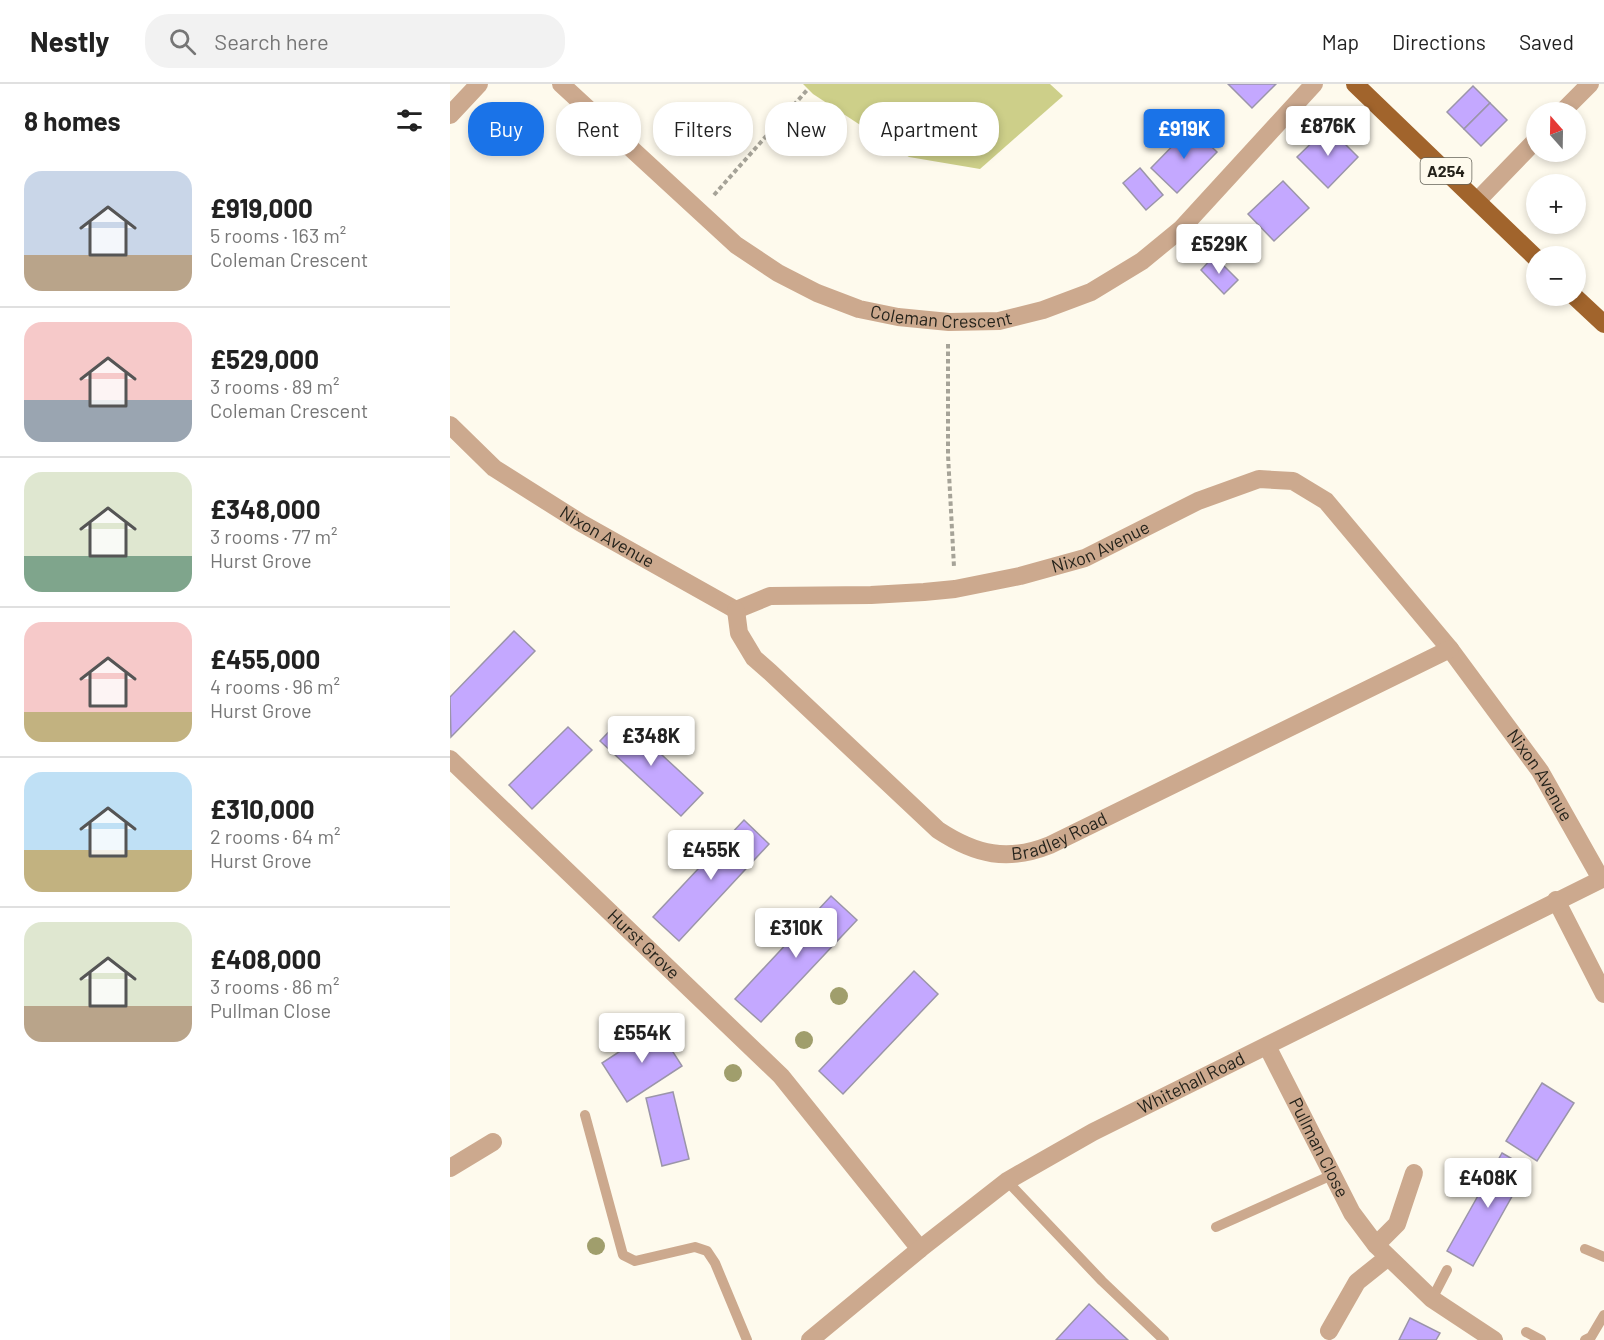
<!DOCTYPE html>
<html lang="en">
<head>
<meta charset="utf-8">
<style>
  :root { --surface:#fff; --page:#f2f2f2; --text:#222; --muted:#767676; --line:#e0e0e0; --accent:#1a73e8 }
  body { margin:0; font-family:Barlow,sans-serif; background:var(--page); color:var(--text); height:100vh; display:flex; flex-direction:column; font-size:22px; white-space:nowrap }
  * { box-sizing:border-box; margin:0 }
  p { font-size:20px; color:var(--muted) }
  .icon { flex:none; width:33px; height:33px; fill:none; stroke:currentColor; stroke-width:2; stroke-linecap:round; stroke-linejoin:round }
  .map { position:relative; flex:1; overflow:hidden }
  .details { display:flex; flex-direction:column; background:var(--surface); width:450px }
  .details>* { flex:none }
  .banner { position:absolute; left:18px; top:18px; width:570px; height:54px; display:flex; gap:12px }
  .needle { width:39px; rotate:340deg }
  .fabs { position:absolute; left:1076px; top:18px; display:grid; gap:12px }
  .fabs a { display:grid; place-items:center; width:60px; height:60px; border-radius:50%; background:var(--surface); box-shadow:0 3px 9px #0003; font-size:30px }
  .price { position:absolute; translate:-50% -51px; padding:0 14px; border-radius:6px; background:#fff; color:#222; font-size:20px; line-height:39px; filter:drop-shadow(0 2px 3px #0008) }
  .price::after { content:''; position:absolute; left:50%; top:36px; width:18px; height:14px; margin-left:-9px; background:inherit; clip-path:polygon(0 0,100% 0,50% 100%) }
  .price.on { background:var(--accent); color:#fff }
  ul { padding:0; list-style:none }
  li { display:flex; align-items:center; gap:18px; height:150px; padding:0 24px }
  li+li { border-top:2px solid var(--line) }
  li span { display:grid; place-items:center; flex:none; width:168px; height:120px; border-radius:18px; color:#555 }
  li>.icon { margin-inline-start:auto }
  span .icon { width:72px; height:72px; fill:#fffc; stroke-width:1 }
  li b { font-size:26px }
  h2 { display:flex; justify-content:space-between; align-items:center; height:72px; padding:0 24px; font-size:26px }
  .pill { padding:0 21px; border-radius:24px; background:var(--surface); box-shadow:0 3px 9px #0003; font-size:21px; line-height:54px }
  .pill.on { background:var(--accent); color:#fff }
  header { display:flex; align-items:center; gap:36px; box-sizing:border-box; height:84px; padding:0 30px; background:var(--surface); border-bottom:2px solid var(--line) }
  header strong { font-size:28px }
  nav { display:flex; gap:33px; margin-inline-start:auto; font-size:21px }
  .search { width:420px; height:54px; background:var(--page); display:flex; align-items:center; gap:15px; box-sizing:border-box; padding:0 21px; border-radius:24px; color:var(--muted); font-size:22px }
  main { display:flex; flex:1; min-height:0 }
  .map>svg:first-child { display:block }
</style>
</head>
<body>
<header>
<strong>Nestly</strong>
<div class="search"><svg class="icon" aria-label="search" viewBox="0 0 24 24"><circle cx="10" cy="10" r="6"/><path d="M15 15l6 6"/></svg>Search here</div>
<nav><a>Map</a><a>Directions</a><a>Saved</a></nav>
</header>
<main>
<section class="details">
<h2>8 homes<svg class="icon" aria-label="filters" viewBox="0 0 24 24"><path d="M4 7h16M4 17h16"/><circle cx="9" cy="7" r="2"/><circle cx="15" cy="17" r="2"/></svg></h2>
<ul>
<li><span style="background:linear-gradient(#c9d6e8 70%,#b9a48a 0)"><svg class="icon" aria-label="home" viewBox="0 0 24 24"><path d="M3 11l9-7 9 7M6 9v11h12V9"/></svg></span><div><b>£919,000</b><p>5 rooms · 163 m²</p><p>Coleman Crescent</p></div></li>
<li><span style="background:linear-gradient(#f6c9c9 65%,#9aa5b1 0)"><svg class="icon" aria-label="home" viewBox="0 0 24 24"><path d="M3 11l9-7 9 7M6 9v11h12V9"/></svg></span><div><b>£529,000</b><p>3 rooms · 89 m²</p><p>Coleman Crescent</p></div></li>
<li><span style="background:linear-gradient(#dfe7d0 70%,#7fa58c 0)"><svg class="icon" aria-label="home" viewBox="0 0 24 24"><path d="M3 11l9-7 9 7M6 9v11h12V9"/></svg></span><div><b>£348,000</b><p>3 rooms · 77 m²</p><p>Hurst Grove</p></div></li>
<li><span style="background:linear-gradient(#f6c9c9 75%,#c2b280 0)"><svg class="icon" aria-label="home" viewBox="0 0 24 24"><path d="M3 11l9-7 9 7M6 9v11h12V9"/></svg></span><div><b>£455,000</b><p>4 rooms · 96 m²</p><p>Hurst Grove</p></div></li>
<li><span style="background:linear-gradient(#bfe0f5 65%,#c2b280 0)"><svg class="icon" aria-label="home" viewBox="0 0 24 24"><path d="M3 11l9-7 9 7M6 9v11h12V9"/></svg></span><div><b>£310,000</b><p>2 rooms · 64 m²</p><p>Hurst Grove</p></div></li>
<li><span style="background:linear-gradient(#dfe7d0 70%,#b9a48a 0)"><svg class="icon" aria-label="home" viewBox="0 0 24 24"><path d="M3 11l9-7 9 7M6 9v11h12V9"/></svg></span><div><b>£408,000</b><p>3 rooms · 86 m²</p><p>Pullman Close</p></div></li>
</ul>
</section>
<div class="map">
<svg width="1154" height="1256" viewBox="0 0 1154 1256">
  <rect width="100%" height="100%" fill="#fefaed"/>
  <polygon fill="#cdcf89" points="353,0 600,0 613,12 530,85 459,73 363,10"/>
  <g fill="#c4a8ff" stroke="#9b95a9" stroke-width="1.5">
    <polygon points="778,0 826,0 802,24"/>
    <polygon points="1023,2 1040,19 1014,45 997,28"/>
    <polygon points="1040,19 1057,36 1031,62 1014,45"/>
    <polygon points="741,43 767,68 727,109 701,84"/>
    <polygon points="878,43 908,73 878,104 847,73"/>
    <polygon points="690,84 713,111 696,126 673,99"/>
    <polygon points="833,97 859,124 824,157 798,130"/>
    <polygon points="764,172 788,196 774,210 751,186"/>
    <polygon points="64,547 85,567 1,653 0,613"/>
    <polygon points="172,634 253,709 231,732 150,657"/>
    <polygon points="118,643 142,666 82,725 59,701"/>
    <polygon points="294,736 319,760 229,857 203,833"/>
    <polygon points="381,812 407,836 311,938 285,915"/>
    <polygon points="464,887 488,910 393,1010 369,987"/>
    <polygon points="207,943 232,982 177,1018 152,979"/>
    <polygon points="1092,999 1124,1019 1087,1077 1056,1057"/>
    <polygon points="223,1008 239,1075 212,1082 196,1014"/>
    <polygon points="1052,1069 1078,1084 1023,1182 997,1167"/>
    <polygon points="639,1220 678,1256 606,1256"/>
    <polygon points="960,1234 990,1249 986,1256 949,1256"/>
  </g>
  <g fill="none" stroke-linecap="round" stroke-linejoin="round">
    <g stroke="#a6a398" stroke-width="4" stroke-dasharray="4.5 3" stroke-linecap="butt">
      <polyline points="264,111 358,5"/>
      <polyline points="498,260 498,371 504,483"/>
    </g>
    <g stroke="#cca98e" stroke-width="10">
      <polyline points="135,1031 173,1171 185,1177 245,1163 257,1167 265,1179 297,1256"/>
      <polyline points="557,1097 652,1197 714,1256"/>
      <polyline points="766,1143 882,1091"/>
      <polyline points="1135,1165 1154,1173"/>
      <polyline points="982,1215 997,1186"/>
      <polyline points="1076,1248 1091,1256"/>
      <polyline points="1135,1256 1141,1253 1154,1231"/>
    </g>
    <g stroke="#cca98e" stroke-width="18">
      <path id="s1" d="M 111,0 L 286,161 L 328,189 L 367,209 L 409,225 L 448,233 L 499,238 L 549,237 L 593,226 L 641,208 L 692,177 L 731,145 L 864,0"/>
      <polyline points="1112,28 1140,0"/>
      <polyline points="0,31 29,0"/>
      <polyline points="1027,117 1086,56"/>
      <path id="s2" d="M 0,341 L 44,384 L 131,439 L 286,526"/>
      <path id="s3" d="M 286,526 L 320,512 L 421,511 L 474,508 L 505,505 L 570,492 L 635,474 L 748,417 L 809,395 L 843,397 L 876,417 L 1000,565 L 1090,687 L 1151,795"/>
      <path id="s4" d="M 286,526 L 289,549 L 304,574 L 320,588 L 488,746 C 526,771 558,778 600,761 L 1000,565"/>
      <path id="s5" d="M 0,675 L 331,992 L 470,1165"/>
      <polyline points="1106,816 1154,910"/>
      <path id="s6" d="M 817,962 L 902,1129 L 926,1161 L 982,1215 L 1044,1256"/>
      <polyline points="0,1084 43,1058"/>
      <polyline points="926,1161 947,1140 964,1089"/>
      <polyline points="879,1247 907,1198 937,1174"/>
      <path id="s7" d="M 360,1256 L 470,1165 L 557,1097 L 643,1048 L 1154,794"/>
    </g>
    <g stroke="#a1642c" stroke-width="18">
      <polyline points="905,0 1086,174"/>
      <polyline points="1124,212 1154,240"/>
    </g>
  </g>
  <g fill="#a09e6c">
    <circle cx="389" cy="912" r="9"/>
    <circle cx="354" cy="956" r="9"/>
    <circle cx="283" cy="989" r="9"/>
    <circle cx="146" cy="1162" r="9"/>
  </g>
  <g text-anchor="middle" stroke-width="6" stroke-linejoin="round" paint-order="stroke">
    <rect fill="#fefaed" stroke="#66645a" stroke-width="1.5" x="970.5" y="74" width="51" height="26" rx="4.5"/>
    <g font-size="16" font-weight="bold" fill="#25231b">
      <text x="996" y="93">A254</text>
    </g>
    <g font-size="18" fill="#25231b" stroke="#fefaed">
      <text dy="6" stroke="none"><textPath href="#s1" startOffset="460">Coleman Crescent</textPath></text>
      <text dy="6" stroke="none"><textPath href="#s2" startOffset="194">Nixon Avenue</textPath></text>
      <text dy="6" stroke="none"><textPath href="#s3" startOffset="374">Nixon Avenue</textPath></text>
      <text dy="6" stroke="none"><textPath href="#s3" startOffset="968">Nixon Avenue</textPath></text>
      <text dy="6" stroke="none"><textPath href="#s4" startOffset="434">Bradley Road</textPath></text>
      <text dy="6" stroke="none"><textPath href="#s5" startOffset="268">Hurst Grove</textPath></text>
      <text dy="6" stroke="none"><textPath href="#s7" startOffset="462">Whitehall Road</textPath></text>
      <text dy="6" stroke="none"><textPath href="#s6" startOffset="114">Pullman Close</textPath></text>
    </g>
  </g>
</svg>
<div class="fabs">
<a><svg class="needle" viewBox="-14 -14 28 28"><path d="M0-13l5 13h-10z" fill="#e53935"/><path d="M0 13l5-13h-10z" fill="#767676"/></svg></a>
<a>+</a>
<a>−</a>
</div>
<b class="price" style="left:878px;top:73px">£876K</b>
<b class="price on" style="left:734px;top:76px">£919K</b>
<b class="price" style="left:769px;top:191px">£529K</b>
<b class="price" style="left:201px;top:683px">£348K</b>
<b class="price" style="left:261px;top:797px">£455K</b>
<b class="price" style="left:346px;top:875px">£310K</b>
<b class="price" style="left:192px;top:980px">£554K</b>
<b class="price" style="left:1038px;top:1125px">£408K</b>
<div class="banner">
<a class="pill on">Buy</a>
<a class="pill">Rent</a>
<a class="pill">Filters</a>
<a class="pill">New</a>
<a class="pill">Apartment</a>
</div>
</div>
</main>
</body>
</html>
